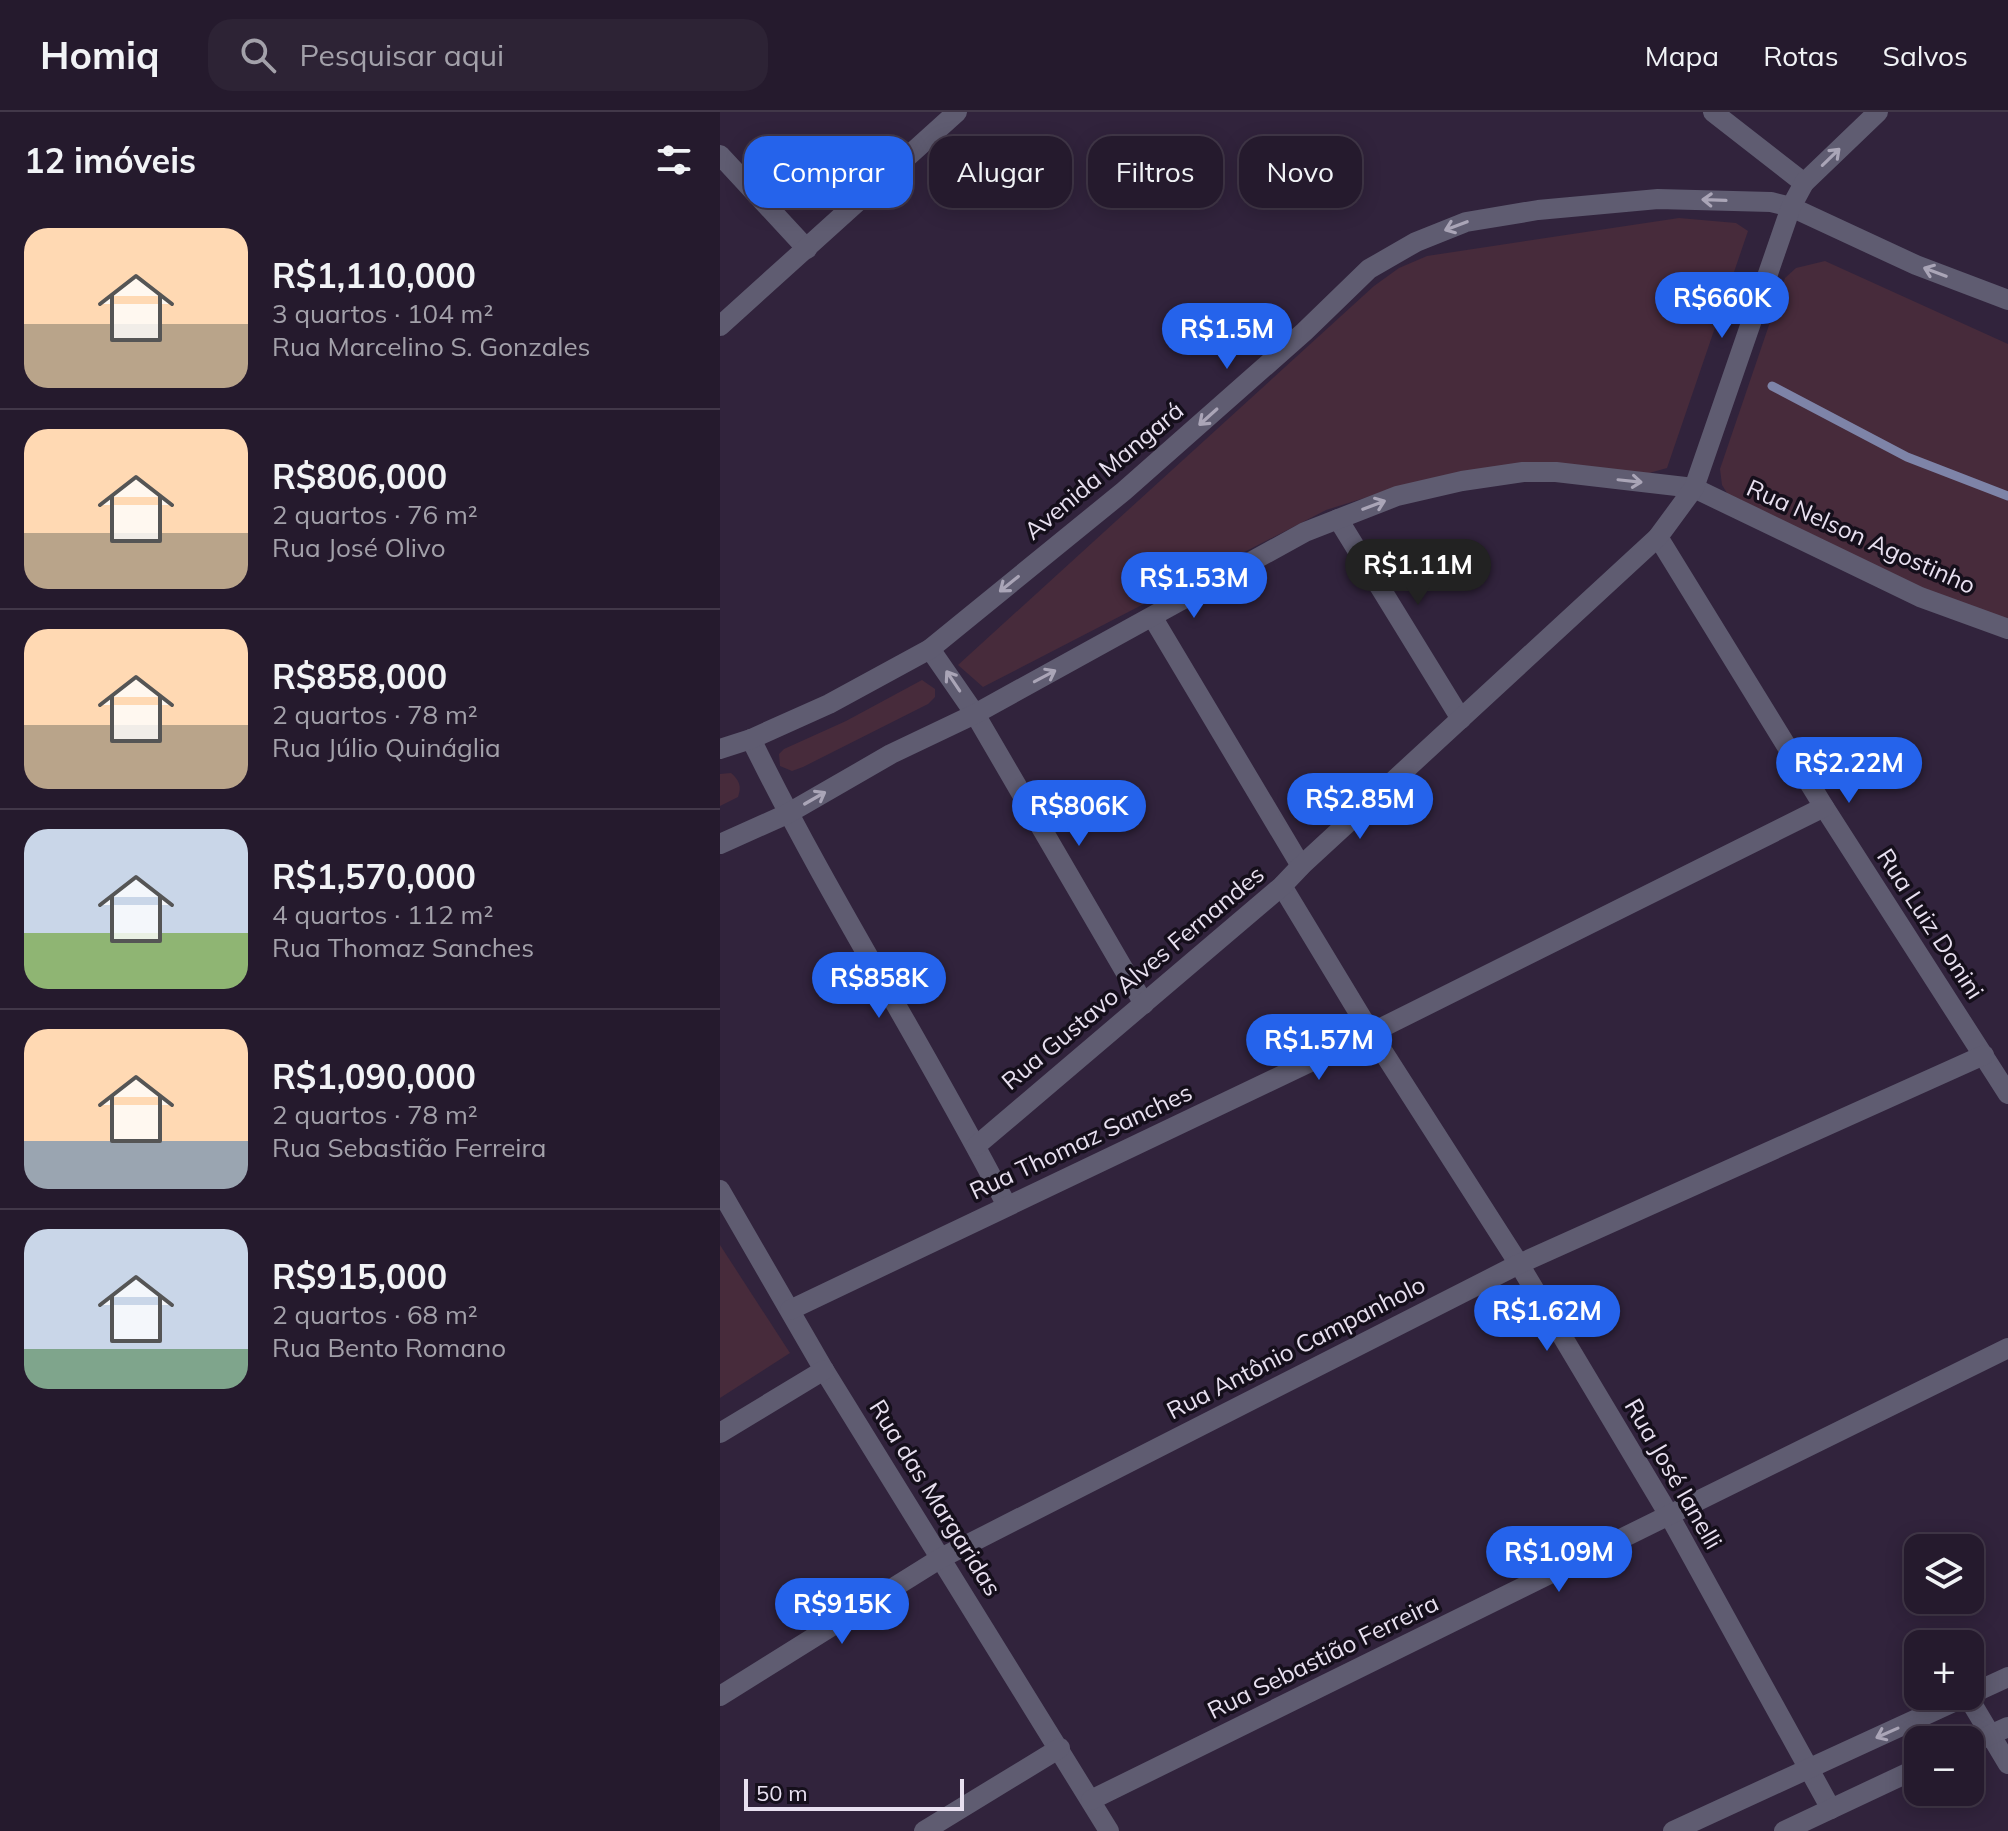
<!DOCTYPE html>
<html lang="pt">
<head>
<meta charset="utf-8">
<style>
  :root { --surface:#251a2d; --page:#2d2335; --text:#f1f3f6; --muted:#a3a1aa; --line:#423849; --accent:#2563eb }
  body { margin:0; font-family:Mulish,sans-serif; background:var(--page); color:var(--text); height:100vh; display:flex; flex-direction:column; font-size:30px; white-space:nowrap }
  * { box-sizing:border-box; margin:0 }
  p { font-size:26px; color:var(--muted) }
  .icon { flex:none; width:44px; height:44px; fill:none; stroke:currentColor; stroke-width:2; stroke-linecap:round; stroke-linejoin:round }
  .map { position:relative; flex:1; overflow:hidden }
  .side { display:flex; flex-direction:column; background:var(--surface); width:720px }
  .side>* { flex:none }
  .top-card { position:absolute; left:24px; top:24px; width:760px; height:72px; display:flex; gap:16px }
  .buttons { position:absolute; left:1184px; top:1422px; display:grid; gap:16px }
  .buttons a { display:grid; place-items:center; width:80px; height:80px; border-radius:16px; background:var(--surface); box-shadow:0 4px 20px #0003,0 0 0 2px var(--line); font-size:40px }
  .scale { position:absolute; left:24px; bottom:20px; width:220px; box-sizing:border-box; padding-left:8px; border:4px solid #e8e0f0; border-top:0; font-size:22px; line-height:28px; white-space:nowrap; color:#e8e0f0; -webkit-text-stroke:6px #150f1b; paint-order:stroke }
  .price { position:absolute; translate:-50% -68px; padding:0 18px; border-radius:28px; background:var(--accent); color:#fff; font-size:26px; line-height:52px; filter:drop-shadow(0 2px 4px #0008) }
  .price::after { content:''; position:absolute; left:50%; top:48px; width:24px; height:18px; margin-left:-12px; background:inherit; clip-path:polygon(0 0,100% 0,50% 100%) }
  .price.active { background:#222; color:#fff }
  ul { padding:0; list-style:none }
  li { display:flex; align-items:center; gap:24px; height:200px; padding:0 24px }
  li+li { border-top:2px solid var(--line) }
  li span { display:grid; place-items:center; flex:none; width:224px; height:160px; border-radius:24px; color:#555 }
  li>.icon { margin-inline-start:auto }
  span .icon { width:96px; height:96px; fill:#fffc; stroke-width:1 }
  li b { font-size:34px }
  h2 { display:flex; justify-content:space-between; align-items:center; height:96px; padding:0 24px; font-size:34px }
  .pill { padding:0 28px; border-radius:24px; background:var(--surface); box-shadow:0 4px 20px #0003,0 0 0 2px var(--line); font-size:28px; line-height:72px }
  .pill.active { background:var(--accent); color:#fff }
  header { display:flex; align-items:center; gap:48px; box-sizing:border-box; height:112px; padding:0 40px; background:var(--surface); border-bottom:2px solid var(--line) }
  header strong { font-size:38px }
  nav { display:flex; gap:44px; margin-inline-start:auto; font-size:28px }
  .search { width:560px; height:72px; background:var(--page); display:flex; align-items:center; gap:20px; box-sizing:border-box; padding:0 28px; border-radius:24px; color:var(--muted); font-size:30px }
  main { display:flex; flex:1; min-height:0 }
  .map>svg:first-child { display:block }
</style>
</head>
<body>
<header>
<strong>Homiq</strong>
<div class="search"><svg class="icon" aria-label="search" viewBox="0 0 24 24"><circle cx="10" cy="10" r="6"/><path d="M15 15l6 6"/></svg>Pesquisar aqui</div>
<nav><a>Mapa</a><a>Rotas</a><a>Salvos</a></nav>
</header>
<main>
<section class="side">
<h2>12 imóveis<svg class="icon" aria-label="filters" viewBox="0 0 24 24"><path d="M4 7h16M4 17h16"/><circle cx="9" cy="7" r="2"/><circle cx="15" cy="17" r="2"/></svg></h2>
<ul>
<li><span style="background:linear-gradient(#ffd9b3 60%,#b9a48a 0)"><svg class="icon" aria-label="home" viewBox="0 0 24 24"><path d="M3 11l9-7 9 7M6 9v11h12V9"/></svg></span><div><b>R$1,110,000</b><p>3 quartos · 104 m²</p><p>Rua Marcelino S. Gonzales</p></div></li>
<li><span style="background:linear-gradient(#ffd9b3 65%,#b9a48a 0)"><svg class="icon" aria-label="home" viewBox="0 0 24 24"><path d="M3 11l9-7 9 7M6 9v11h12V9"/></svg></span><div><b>R$806,000</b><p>2 quartos · 76 m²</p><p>Rua José Olivo</p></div></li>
<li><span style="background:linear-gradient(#ffd9b3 60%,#b9a48a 0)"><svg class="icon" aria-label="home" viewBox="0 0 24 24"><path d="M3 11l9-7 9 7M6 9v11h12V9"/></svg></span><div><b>R$858,000</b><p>2 quartos · 78 m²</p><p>Rua Júlio Quináglia</p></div></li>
<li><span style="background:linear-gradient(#c9d6e8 65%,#8fb573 0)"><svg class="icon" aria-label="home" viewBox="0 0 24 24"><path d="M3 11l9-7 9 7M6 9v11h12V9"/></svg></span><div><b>R$1,570,000</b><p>4 quartos · 112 m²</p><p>Rua Thomaz Sanches</p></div></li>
<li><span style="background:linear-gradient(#ffd9b3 70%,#9aa5b1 0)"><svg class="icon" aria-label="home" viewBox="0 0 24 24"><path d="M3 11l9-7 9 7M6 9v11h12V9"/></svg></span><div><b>R$1,090,000</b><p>2 quartos · 78 m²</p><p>Rua Sebastião Ferreira</p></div></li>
<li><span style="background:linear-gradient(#c9d6e8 75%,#7fa58c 0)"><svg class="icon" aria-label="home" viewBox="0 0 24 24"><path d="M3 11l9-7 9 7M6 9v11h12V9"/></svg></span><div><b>R$915,000</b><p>2 quartos · 68 m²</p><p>Rua Bento Romano</p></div></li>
</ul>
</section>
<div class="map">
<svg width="1288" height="1719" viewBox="0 0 1288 1719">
  <rect width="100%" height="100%" fill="#31233c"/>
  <g fill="#472b3b">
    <polygon points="959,106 1016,111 1028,119 947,356 915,365 835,356 670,378 606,398 263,575 238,553 654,174 679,156 707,144"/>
    <polygon points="1105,149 1288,232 1288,512 1153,457 1012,389 1002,373 1000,357 1065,166 1076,156"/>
    <polygon points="202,568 215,577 215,585 208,592 83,655 72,659 60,654 59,642 64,637 126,609"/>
    <path d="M 11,661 C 19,668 22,674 18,685 L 0,694 L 0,662 Z"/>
    <polygon points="0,1133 70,1241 0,1286"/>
  </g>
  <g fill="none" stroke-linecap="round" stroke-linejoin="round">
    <polyline stroke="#7e84a8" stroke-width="9" points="1052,274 1187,345 1288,384"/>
    <g stroke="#5f5c71" stroke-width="20">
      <polyline points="993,0 1084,71"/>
      <polyline points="0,43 87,137"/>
      <polyline points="0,214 237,0"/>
      <polyline points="618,407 741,607"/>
      <polyline points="938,425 1104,695 1288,982"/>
      <polyline points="433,506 581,754"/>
      <polyline points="210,537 255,602 424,892"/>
      <path d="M 31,627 C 109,787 206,936 287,1094"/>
      <polyline points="0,637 31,627 109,592 210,537 404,379 584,220 649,157 696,130 746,110 818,98 938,87 1051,90 1071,95 1196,153 1288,188"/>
      <polyline points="0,732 67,702 171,642 255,602 585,420 677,384 742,369 803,360 836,360 974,376 1200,485 1288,517"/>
      <polyline points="562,774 651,921 799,1152 949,1403 1111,1697"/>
      <polyline points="256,1034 562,774 581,754 938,425 974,376 1071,95 1084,71 1158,0"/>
      <polyline points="0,1078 104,1258 389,1719"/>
      <polyline points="70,1198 651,921 1104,695"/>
      <polyline points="0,1321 104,1258"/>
      <polyline points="0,1584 221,1446 799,1152 1264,943"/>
      <polyline points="1248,1585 1288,1652"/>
      <polyline points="1250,1632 1288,1615"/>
      <polyline points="371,1688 1288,1236"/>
      <polyline points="204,1719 340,1636"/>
      <polyline points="953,1719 1288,1565"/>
      <polyline points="1064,1719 1198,1656"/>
    </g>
  </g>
  <defs><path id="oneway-shaft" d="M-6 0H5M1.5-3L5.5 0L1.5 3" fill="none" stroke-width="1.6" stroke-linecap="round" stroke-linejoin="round" transform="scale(2)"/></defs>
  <g stroke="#aaa5b7">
    <use href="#oneway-shaft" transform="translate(1111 45) rotate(-44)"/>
    <use href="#oneway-shaft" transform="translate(994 88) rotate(-178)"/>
    <use href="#oneway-shaft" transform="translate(736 114) rotate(159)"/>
    <use href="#oneway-shaft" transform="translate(1215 160) rotate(-159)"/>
    <use href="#oneway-shaft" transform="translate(488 305) rotate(138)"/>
    <use href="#oneway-shaft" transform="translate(910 369) rotate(6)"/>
    <use href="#oneway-shaft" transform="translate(654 393) rotate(-21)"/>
    <use href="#oneway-shaft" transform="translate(289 472) rotate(141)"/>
    <use href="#oneway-shaft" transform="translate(325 564) rotate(-28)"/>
    <use href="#oneway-shaft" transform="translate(233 569) rotate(-124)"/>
    <use href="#oneway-shaft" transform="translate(95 686) rotate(-30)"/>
    <use href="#oneway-shaft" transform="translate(1167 1621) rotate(156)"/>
  </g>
  <g text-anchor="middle" stroke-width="7" stroke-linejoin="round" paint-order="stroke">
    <g font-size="24" fill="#e8e0f0" stroke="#150f1b">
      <text transform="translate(384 359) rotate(-40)" y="8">Avenida Mangará</text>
      <text transform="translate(1141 425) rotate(24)" y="8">Rua Nelson Agostinho</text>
      <text transform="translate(1210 812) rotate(57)" y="8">Rua Luiz Donini</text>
      <text transform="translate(413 866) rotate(-40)" y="8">Rua Gustavo Alves Fernandes</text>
      <text transform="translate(361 1030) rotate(-25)" y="8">Rua Thomaz Sanches</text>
      <text transform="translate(576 1236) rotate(-27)" y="8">Rua Antônio Campanholo</text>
      <text transform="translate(953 1362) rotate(60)" y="8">Rua José Ianelli</text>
      <text transform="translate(215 1386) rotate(58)" y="8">Rua das Margaridas</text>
      <text transform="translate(603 1545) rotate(-26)" y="8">Rua Sebastião Ferreira</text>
    </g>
  </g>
</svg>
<div class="buttons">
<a><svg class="icon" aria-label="layers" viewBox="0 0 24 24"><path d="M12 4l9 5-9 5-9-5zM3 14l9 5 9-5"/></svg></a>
<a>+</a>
<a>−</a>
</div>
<div class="scale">50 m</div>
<b class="price" style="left:1002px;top:228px">R$660K</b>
<b class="price" style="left:507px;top:259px">R$1.5M</b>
<b class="price active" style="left:698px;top:495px">R$1.11M</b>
<b class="price" style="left:474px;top:508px">R$1.53M</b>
<b class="price" style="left:1129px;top:693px">R$2.22M</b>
<b class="price" style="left:640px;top:729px">R$2.85M</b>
<b class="price" style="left:359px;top:736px">R$806K</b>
<b class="price" style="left:159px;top:908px">R$858K</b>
<b class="price" style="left:599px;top:970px">R$1.57M</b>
<b class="price" style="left:827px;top:1241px">R$1.62M</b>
<b class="price" style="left:839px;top:1482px">R$1.09M</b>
<b class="price" style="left:122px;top:1534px">R$915K</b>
<div class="top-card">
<a class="pill active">Comprar</a>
<a class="pill">Alugar</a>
<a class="pill">Filtros</a>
<a class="pill">Novo</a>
</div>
</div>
</main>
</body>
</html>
